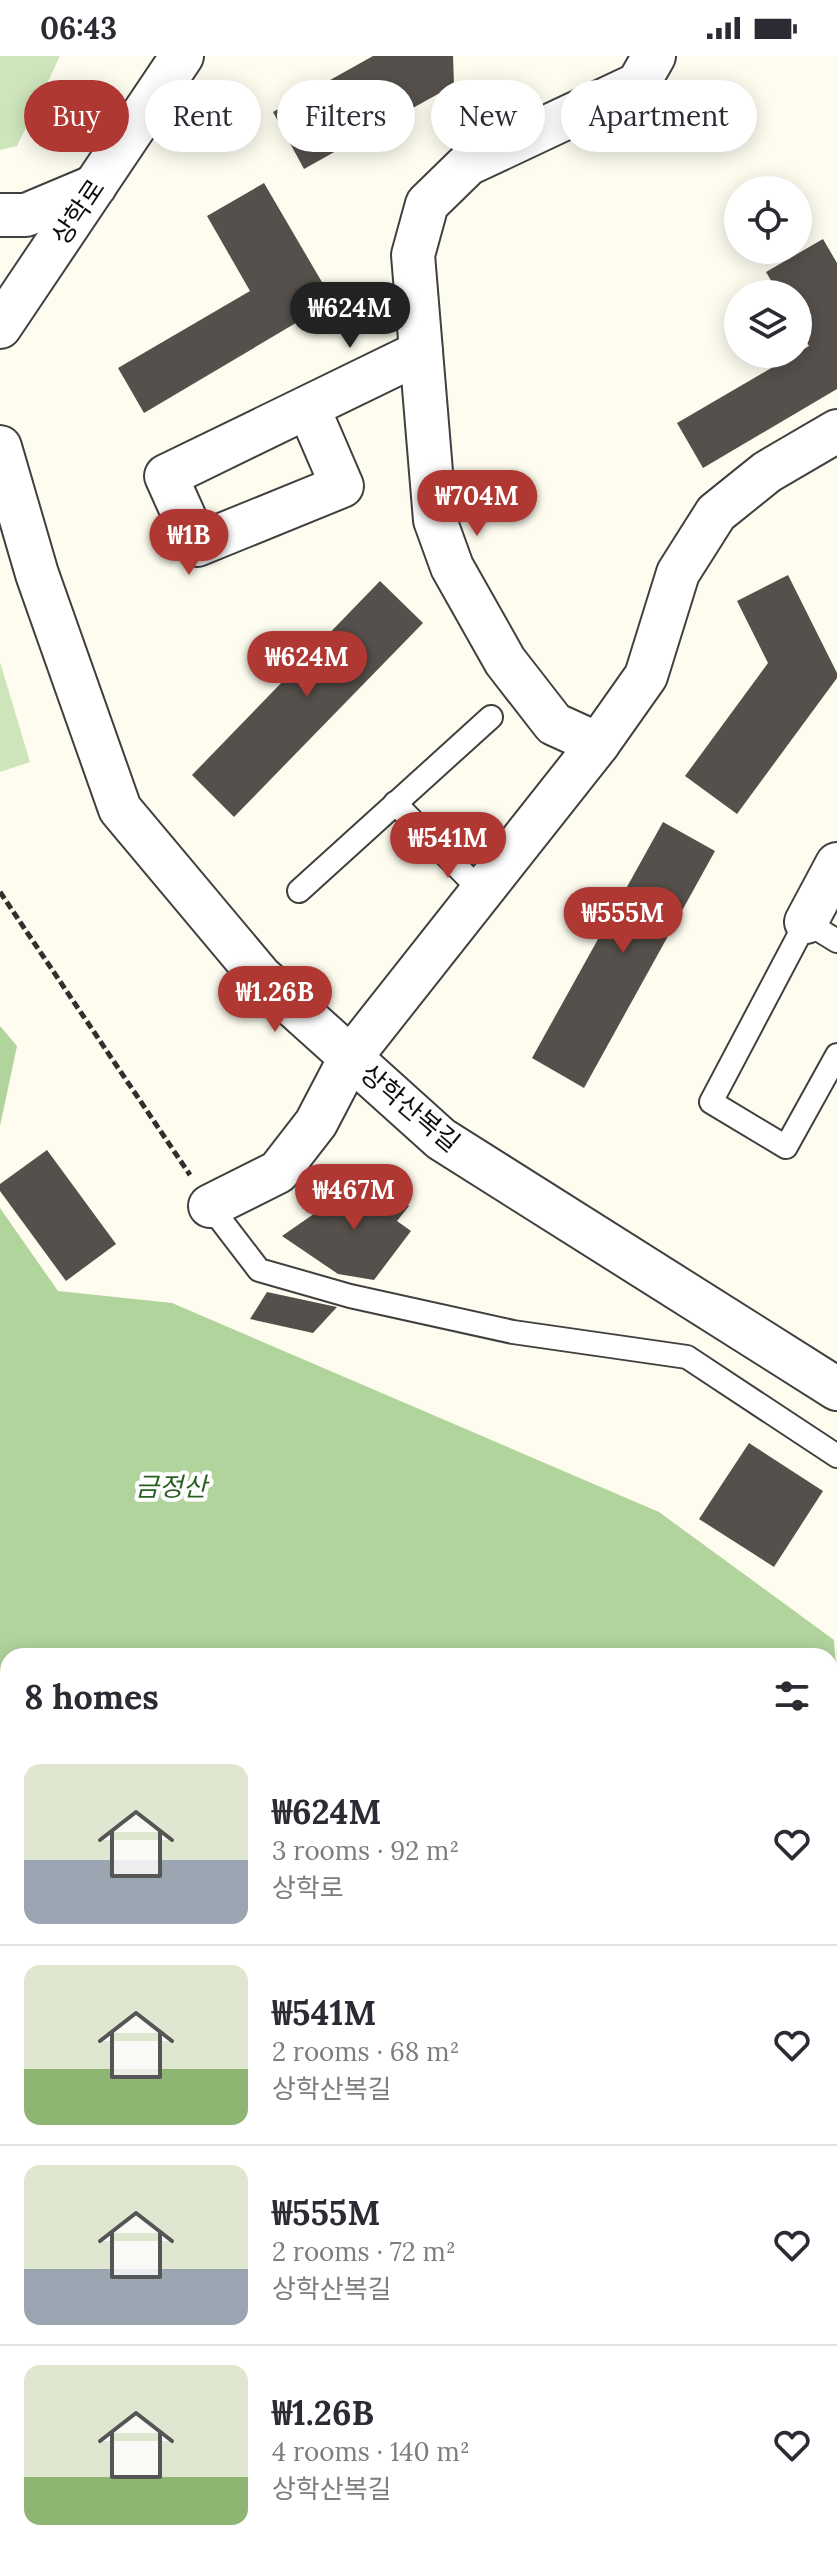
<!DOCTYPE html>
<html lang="en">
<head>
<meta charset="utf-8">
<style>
  :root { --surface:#fff; --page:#f2f2f3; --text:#2b2b33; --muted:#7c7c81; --line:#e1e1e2; --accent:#b03833 }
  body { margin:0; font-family:Lora,"Noto Sans KR",serif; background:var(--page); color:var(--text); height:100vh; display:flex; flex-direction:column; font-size:30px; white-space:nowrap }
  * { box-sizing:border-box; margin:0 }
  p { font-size:26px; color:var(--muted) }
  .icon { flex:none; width:44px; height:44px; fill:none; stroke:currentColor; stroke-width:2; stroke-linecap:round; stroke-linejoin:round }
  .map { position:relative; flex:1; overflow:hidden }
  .side { position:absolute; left:0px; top:1592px; width:838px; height:914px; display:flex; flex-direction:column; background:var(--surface); border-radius:24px 24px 0 0; box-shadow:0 4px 20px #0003 }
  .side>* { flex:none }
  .hud { position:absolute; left:24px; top:24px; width:790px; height:72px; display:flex; gap:16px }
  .tools { position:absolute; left:724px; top:120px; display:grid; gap:16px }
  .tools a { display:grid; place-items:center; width:88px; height:88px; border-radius:50%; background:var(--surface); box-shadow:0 4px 20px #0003; font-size:40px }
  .price { position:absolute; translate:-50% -68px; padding:0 18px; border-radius:28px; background:var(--accent); color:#fff; font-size:26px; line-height:52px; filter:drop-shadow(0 2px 4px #0008) }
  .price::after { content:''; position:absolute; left:50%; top:48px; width:24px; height:18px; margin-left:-12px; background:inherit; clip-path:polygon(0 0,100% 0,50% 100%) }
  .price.active { background:#222; color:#fff }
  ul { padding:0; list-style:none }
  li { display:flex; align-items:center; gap:24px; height:200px; padding:0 24px }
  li+li { border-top:2px solid var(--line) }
  li span { display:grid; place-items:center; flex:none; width:224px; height:160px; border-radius:16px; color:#555 }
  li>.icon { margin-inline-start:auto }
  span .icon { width:96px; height:96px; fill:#fffc; stroke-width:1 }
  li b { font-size:34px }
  h2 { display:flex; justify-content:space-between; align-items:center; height:96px; padding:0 24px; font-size:34px }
  .chip { padding:0 28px; border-radius:36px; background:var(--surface); box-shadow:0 4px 20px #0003; font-size:28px; line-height:72px }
  .chip.active { background:var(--accent); color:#fff }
  .status { display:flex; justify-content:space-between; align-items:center; height:56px; padding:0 40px; background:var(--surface); direction:ltr }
  .status svg { height:22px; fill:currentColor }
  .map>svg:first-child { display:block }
</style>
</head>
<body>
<div class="status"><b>06:43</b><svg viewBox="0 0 49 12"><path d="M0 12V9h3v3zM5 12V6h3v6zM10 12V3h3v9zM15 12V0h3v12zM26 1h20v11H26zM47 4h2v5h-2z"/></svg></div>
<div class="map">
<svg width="837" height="2505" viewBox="0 0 837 2505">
  <rect width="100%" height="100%" fill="#fdfcef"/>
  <g fill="#cee5bc">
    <polygon points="0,0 60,0 17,90 0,94"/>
    <polygon points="0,606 30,706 0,716"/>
  </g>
  <g fill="#b1d49d" fill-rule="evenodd">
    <polygon points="0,970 17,990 0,1070"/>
    <path d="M 0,1152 L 58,1235 L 172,1247 L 659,1456 L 834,1584 L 837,1626 L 837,2505 L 0,2505 ZM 8,1600 L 830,1600 L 830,2498 L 8,2498 Z"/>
  </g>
  <g fill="#55504b">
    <polygon points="373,0 453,0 454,29 304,113 273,56"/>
    <polygon points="264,127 333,245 144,357 118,312 250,235 207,160"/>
    <polygon points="823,183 837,207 837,333 703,412 677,367 809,290 798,271 798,238 779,238 766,216"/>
    <polygon points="788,519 837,617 837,622 737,758 685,720 768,607 737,545"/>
    <polygon points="380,525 423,567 234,761 192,719"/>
    <polygon points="663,766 715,795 584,1032 532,1002"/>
    <polygon points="47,1094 116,1188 66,1225 0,1135 0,1128"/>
    <polygon points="376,1125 409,1150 397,1165 411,1175 374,1224 338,1218 282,1180 360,1126 369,1133"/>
    <polygon points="267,1236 337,1251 313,1277 250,1263"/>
    <polygon points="749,1387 823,1435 774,1511 699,1463"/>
  </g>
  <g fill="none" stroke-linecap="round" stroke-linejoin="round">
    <defs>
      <g id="lane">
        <polyline points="395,747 481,835"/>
        <polyline points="299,835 491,661"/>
        <polyline points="837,885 806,866 711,1046 786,1091 837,999"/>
        <polyline points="210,1150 259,1214 350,1240 513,1276 687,1301 837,1400"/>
      </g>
      <g id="street">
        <polyline points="654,0 638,28 468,108 427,148 413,199 435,464 452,511 505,605 554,668 598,688 646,620 678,517 716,457 767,416 837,375"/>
        <polyline points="0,159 26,159 95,130"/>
        <polyline points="0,271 182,0"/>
        <polyline points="308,351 342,430 197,489 166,420 421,296"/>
        <polyline points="0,391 37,518 120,753 260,920 441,1083 837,1333"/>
        <polyline points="806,866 837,808"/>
        <polyline points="210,1150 278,1116 316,1067 350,1002 598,688"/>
      </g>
    </defs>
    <use href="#lane" stroke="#404040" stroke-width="26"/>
    <use href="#street" stroke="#404040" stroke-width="46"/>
    <g stroke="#2f2f2f" stroke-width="5" stroke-dasharray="8 4" stroke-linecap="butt">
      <polyline points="0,836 190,1119"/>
      <polyline points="0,1759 8,1761"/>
      <polyline points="830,2168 837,2199"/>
    </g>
    <use href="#lane" stroke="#fff" stroke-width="22"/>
    <use href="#street" stroke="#fff" stroke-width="42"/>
  </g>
  <g text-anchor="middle" stroke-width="8" stroke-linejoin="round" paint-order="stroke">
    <g font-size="26" fill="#0d0d0d" stroke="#fff">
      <text transform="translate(78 156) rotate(-56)" y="9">상학로</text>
      <text transform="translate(410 1052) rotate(40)" y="9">상학산복길</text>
    </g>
    <g font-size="26" font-style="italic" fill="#2b5f24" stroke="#fff">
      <text x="171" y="1440">금정산</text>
    </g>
  </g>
</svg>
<div class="tools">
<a><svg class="icon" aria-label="locate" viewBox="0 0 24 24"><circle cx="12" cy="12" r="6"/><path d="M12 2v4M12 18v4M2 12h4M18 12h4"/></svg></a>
<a><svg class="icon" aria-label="layers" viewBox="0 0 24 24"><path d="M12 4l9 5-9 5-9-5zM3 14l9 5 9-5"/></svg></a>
</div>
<b class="price active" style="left:350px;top:294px">₩624M</b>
<b class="price" style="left:477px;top:482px">₩704M</b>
<b class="price" style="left:189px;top:521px">₩1B</b>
<b class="price" style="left:307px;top:643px">₩624M</b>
<b class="price" style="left:448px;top:824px">₩541M</b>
<b class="price" style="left:623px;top:899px">₩555M</b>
<b class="price" style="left:275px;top:978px">₩1.26B</b>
<b class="price" style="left:354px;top:1176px">₩467M</b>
<div class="hud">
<a class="chip active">Buy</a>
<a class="chip">Rent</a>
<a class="chip">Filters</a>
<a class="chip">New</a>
<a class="chip">Apartment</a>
</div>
<section class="side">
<h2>8 homes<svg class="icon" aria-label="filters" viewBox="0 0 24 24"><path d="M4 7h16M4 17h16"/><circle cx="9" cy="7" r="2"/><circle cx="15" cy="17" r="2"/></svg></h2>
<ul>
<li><span style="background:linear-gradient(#dfe7d0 60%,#9aa5b1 0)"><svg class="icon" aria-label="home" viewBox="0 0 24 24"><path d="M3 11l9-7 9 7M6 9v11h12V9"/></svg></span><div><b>₩624M</b><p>3 rooms · 92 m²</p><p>상학로</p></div><svg class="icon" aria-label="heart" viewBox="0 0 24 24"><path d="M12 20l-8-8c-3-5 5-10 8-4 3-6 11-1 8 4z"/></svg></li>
<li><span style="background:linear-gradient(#dfe7d0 65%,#8fb573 0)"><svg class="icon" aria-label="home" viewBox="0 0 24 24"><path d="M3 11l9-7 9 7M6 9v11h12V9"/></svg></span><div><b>₩541M</b><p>2 rooms · 68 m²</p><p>상학산복길</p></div><svg class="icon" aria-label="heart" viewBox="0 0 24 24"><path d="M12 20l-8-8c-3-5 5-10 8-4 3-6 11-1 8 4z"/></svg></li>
<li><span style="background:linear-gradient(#dfe7d0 65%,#9aa5b1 0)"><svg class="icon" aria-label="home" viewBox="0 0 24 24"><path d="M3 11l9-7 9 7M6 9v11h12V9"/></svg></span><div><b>₩555M</b><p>2 rooms · 72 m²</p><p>상학산복길</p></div><svg class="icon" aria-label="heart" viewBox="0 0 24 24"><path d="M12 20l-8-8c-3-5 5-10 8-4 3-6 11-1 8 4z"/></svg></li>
<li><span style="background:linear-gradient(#dfe7d0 70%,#8fb573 0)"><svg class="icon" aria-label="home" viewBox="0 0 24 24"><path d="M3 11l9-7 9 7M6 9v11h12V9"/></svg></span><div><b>₩1.26B</b><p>4 rooms · 140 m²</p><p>상학산복길</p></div><svg class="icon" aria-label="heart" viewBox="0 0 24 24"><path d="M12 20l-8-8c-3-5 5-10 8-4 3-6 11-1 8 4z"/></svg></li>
</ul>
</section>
</div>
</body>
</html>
